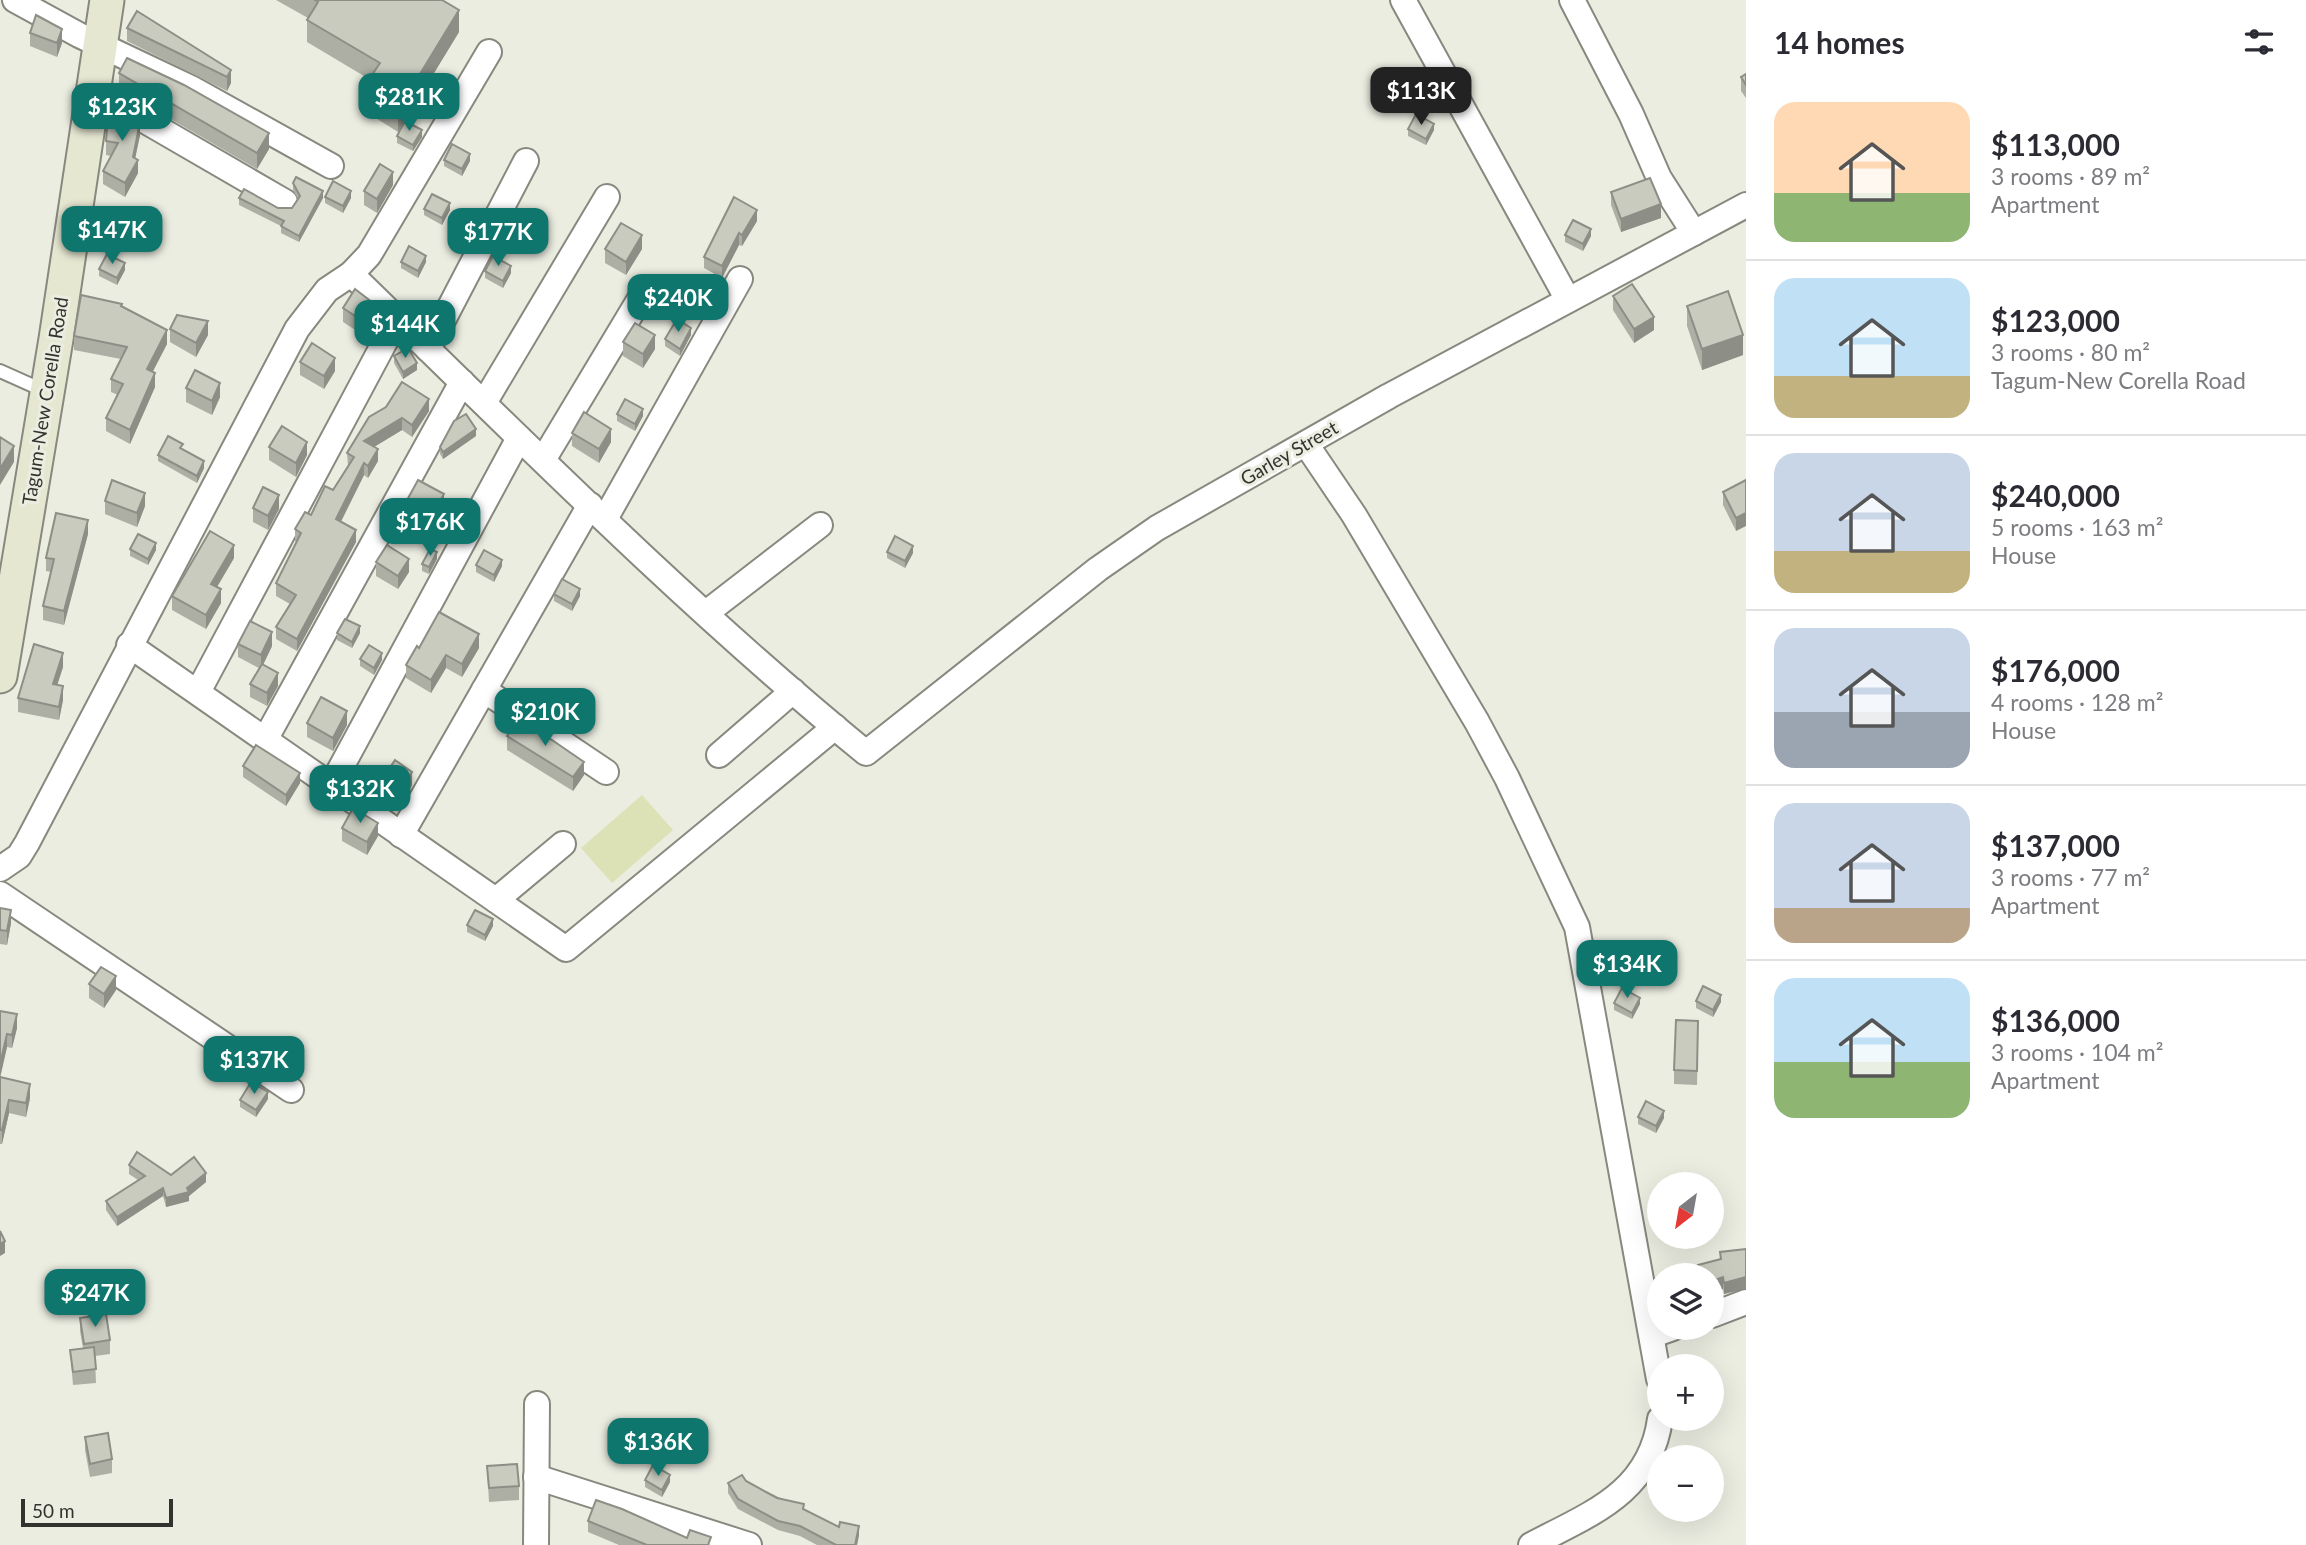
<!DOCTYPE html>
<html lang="en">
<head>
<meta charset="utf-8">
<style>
  :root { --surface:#fff; --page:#f2f2f3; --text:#2b2b33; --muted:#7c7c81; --line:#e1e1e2; --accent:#0f766e }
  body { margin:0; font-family:Lato,sans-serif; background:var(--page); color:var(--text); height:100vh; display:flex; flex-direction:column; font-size:26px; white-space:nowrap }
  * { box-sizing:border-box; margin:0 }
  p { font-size:23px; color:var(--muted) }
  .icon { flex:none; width:38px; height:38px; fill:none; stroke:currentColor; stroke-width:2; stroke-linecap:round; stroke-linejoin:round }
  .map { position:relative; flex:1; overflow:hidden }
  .details { display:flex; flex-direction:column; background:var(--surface); width:560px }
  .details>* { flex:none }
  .needle { width:46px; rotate:211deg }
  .fabs { position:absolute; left:1647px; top:1172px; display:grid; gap:14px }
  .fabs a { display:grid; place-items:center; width:77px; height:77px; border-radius:50%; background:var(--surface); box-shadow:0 7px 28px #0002; font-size:35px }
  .scale { position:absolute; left:21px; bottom:18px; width:152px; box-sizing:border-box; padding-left:7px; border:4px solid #32332e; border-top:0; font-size:19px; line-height:24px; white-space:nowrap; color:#32332e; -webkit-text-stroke:5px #ebede1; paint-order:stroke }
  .price { position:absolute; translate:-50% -60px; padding:0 16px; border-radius:14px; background:var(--accent); color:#fff; font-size:23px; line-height:46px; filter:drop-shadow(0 2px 4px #0008) }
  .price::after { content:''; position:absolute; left:50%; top:42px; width:21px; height:16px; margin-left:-10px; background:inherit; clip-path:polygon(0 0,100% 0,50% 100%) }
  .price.current { background:#222; color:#fff }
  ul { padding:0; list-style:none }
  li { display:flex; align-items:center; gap:21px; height:175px; padding:0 28px }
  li+li { border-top:2px solid var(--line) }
  li span { display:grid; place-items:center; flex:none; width:196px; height:140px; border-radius:21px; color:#555 }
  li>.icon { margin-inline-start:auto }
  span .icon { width:84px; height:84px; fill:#fffc; stroke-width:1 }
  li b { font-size:30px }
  h2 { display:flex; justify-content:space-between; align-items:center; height:84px; padding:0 28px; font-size:30px }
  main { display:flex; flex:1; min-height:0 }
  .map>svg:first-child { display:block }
</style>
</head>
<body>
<main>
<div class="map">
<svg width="1746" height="1545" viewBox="0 0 1746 1545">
  <rect width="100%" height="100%" fill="#ebede1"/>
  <polygon fill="#dde2b6" points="642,795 673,830 612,883 581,848"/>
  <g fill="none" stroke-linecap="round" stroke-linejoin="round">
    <defs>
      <polyline id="lane" points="0,371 47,392"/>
      <g id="street">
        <polyline points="15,0 79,35 191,88 331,166"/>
        <polyline points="1403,0 1568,300"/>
        <polyline points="1572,0 1631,114 1659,178 1694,233"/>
        <polyline points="92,90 285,202"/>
        <path d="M 351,274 C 519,437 685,605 866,753 L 1098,569 L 1157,528 L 1389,396 L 1746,205"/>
        <polyline points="428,349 526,161"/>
        <polyline points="484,403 607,197"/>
        <polyline points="1306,444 1354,515 1477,722 1507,778 1577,927 1659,1379"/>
        <polyline points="543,460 644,292"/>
        <polyline points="605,519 740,279"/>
        <polyline points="706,613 820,525"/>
        <polyline points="129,645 566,949 835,727"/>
        <polyline points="484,690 606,772"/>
        <polyline points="198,692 397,319"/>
        <polyline points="265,740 462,382"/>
        <polyline points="719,755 793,691"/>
        <polyline points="331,786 519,438"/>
        <polyline points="401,835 590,505"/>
        <polyline points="0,869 19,856 27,843 297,329 327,290 351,274 369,255 489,52"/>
        <polyline points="0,894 291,1090"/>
        <polyline points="496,900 563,844"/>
        <polyline points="1712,1315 1746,1302"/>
        <polyline points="1653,1335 1673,1328"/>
        <polyline points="536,1477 749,1545"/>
        <polyline points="536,1545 537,1404"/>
        <path d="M 1531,1545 C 1590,1514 1650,1493 1660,1419"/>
      </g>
      <polyline id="secondary" points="0,676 56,339 107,0"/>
    </defs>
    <use href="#lane" stroke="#87887e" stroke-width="16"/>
    <use href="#street" stroke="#87887e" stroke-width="28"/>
    <use href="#secondary" stroke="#87887e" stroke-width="37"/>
    <use href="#lane" stroke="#fff" stroke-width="12"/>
    <use href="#street" stroke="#fff" stroke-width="24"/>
    <use href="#secondary" stroke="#e5e7d1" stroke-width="33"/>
  </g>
  <g fill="#adafa4">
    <polygon points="276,0 442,0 459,32 398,132 363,110 363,88 369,79 307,42 307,20 308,18"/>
    <polygon points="127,28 231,70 231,83 227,91 127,41"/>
    <polygon points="30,33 62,43 57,57 30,46"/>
    <polygon points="119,73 269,149 257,169 119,89"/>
    <polygon points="1746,74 1746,98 1741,91 1741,77"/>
    <polygon points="1406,88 1432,89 1424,104 1406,95"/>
    <polygon points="1408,129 1434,130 1426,145 1408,136"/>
    <polygon points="140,135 135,158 138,173 125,197 103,184 103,171 111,156 106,155 106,141"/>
    <polygon points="397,136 422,137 413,151 397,143"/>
    <polygon points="444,160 470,161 462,176 444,166"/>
    <polygon points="293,183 323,198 299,242 281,233 281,226 239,205 239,198 278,208 292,208 298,199 293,190"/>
    <polygon points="393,185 377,213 364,205 364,191"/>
    <polygon points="1611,192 1661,218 1621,232 1611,205"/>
    <polygon points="325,197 351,198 343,213 325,203"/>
    <polygon points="424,209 450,210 442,225 424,215"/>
    <polygon points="757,221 742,246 739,245 722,278 704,268 704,257"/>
    <polygon points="1565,235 1591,236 1583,251 1565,242"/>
    <polygon points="605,249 642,249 626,275 605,263"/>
    <polygon points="401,262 426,262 418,278 401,268"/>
    <polygon points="99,269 125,270 117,285 99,276"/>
    <polygon points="485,271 511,273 503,288 485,278"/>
    <polygon points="1613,296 1654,330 1634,343 1613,310"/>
    <polygon points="1687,306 1743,355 1702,370 1687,326"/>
    <polygon points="122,307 167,344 152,372 155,387 130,444 106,431 106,418 118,395 111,392 111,379 121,359 74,350 74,336"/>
    <polygon points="343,308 377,320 366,337 343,322"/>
    <polygon points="170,329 208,335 196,357 170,342"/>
    <polygon points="691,335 680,356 665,346 665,339"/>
    <polygon points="623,342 655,349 643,368 623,356"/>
    <polygon points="394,356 417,370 403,379 394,363"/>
    <polygon points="300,362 335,371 324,389 300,375"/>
    <polygon points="186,388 220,397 212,415 186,402"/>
    <polygon points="429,411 412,437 402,430 374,447 378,461 368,478 364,475 341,522 356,542 297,651 276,639 276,627 290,604 276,596 276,583 297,542 295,541 295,529 311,515 333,490 348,466 347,453 369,417"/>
    <polygon points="617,414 643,416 635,431 617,421"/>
    <polygon points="572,433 611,442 599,463 572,446"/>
    <polygon points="476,436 443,459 440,454 440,447"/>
    <polygon points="269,447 307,455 296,477 269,460"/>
    <polygon points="158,455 204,468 197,483 158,461"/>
    <polygon points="1746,480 1736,531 1723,505 1723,492"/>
    <polygon points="105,501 145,506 137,527 105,514"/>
    <polygon points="253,508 279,509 268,530 253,522"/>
    <polygon points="444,508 427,539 401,524 401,511"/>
    <polygon points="88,534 64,625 43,620 43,606 51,572 46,571 46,558"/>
    <polygon points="130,549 156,550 148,565 130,556"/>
    <polygon points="887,552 913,553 905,568 887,558"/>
    <polygon points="234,558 217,587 221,603 206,629 172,610 172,596"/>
    <polygon points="437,559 429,574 422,571 422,564"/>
    <polygon points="376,562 409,572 398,589 376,576"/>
    <polygon points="476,565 502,566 494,582 476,572"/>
    <polygon points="554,594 580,596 572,611 554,601"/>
    <polygon points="337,633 360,633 352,648 337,640"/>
    <polygon points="238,644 272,646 263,665 278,686 267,706 250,697 250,684 259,668 238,657"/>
    <polygon points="479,648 462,677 446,668 431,693 406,678 406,665"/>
    <polygon points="360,659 382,660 374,675 360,666"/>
    <polygon points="63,667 57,685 63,700 59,720 18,712 18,698"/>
    <polygon points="307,723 347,725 333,751 307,737"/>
    <polygon points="507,736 584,775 573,791 507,750"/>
    <polygon points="243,766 300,783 286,806 243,777"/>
    <polygon points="379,784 412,785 398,810 379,797"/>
    <polygon points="342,828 378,836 367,855 342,841"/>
    <polygon points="0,908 11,923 7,945 0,944"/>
    <polygon points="467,925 493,926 485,941 467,932"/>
    <polygon points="89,984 116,990 104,1008 89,998"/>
    <polygon points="1696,1001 1721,1002 1713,1017 1696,1008"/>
    <polygon points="1614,1003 1640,1004 1632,1019 1614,1010"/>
    <polygon points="0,1011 17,1028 12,1048 7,1047 0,1077 30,1098 26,1117 9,1113 2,1144 0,1144"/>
    <polygon points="1698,1034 1697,1085 1674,1084 1674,1070"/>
    <polygon points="268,1099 256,1117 240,1107 240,1100"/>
    <polygon points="1638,1117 1664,1118 1656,1133 1638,1124"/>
    <polygon points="129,1165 171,1175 206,1182 189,1196 189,1201 166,1207 163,1196 117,1226 106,1210 106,1201 138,1180 129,1174"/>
    <polygon points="1746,1249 1724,1294 1723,1289 1712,1276 1698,1276 1698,1265 1720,1259 1720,1252"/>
    <polygon points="80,1318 110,1340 110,1354 95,1356 96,1383 73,1385 70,1350 83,1348 80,1331"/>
    <polygon points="85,1437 112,1459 112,1473 90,1477 85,1450"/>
    <polygon points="487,1466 519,1486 519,1500 489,1502"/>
    <polygon points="645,1480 670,1482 662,1497 645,1487"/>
    <polygon points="746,1481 839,1527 859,1535 857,1545 817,1545 800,1536 778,1530 738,1509 728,1493 728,1483"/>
    <polygon points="588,1521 687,1538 711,1545 619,1545 588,1532"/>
  </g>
  <g fill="#8d8e86">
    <polygon points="459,10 459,32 398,132 398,110"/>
    <polygon points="62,29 62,43 57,57 57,43"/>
    <polygon points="231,70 231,83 227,91 227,77"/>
    <polygon points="1432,82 1432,89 1424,104 1424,97"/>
    <polygon points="140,122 140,135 133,169 138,160 138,173 125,197 125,183 133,157"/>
    <polygon points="1434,124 1434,130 1426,145 1426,139"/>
    <polygon points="422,130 422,137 413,151 413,145"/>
    <polygon points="269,133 269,149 257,169 257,153"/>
    <polygon points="470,154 470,161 462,176 462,169"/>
    <polygon points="393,172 393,185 377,213 377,199"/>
    <polygon points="323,191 323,198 299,242 299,236"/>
    <polygon points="351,191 351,198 343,213 343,206"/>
    <polygon points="450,203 450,210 442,225 442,218"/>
    <polygon points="1661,204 1661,218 1621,232 1621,219"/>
    <polygon points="757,210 757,221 742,246 742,235"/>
    <polygon points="1591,229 1591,236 1583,251 1583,244"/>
    <polygon points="739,233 739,245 722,278 722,266"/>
    <polygon points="642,235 642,249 626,275 626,262"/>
    <polygon points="426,256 426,262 418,278 418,271"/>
    <polygon points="125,263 125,270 117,285 117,278"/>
    <polygon points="511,266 511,273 503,288 503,281"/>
    <polygon points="377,306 377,320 366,337 366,323"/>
    <polygon points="1654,317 1654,330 1634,343 1634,329"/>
    <polygon points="208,321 208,335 196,357 196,343"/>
    <polygon points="691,328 691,335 680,356 680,349"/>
    <polygon points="167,330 167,344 147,383 147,369"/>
    <polygon points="655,335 655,349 643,368 643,354"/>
    <polygon points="1743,335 1743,355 1702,370 1702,349"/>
    <polygon points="335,358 335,371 324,389 324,376"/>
    <polygon points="417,363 417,370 403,379 403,372"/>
    <polygon points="155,373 155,387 130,444 130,430"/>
    <polygon points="220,383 220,397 212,415 212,401"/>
    <polygon points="429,399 429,411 412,437 412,425"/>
    <polygon points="643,409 643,416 635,431 635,424"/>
    <polygon points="402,418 402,430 364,453 364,441"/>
    <polygon points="476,429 476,436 443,459 443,452"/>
    <polygon points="611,429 611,442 599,463 599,449"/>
    <polygon points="307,442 307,455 296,477 296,463"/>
    <polygon points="14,446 14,462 0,485 0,469"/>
    <polygon points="378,449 378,461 368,478 368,466"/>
    <polygon points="204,461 204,468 197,483 197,476"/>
    <polygon points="364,463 364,475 336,531 336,519"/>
    <polygon points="145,493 145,506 137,527 137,513"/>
    <polygon points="444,494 444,508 427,539 427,525"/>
    <polygon points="279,495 279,509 268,530 268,516"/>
    <polygon points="1746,513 1746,526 1736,531 1736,518"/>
    <polygon points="88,520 88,534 64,625 64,611"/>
    <polygon points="356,530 356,542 297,651 297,639"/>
    <polygon points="156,543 156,550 148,565 148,559"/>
    <polygon points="234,545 234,558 211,597 211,584"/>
    <polygon points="913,546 913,553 905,568 905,561"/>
    <polygon points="437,552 437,559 429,574 429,567"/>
    <polygon points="409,559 409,572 398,589 398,576"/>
    <polygon points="502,560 502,566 494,582 494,575"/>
    <polygon points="221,589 221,603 206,629 206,615"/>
    <polygon points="580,589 580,596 572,611 572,604"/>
    <polygon points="360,626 360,633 352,648 352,642"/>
    <polygon points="272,632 272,646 261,669 261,655"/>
    <polygon points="479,634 479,648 462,677 462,664"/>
    <polygon points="63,653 63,667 53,698 53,684"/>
    <polygon points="382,653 382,660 374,675 374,668"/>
    <polygon points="446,655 446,668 431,693 431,680"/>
    <polygon points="278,673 278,686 267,706 267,693"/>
    <polygon points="63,686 63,700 59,720 59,707"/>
    <polygon points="347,711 347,725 333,751 333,738"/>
    <polygon points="584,762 584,775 573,791 573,777"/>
    <polygon points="412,772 412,785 398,810 398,796"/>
    <polygon points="300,773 300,783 286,806 286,795"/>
    <polygon points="378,823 378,836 367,855 367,842"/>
    <polygon points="11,910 11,923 7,945 7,931"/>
    <polygon points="493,919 493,926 485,941 485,935"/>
    <polygon points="116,976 116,990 104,1008 104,994"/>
    <polygon points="1721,995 1721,1002 1713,1017 1713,1010"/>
    <polygon points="1640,998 1640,1004 1632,1019 1632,1013"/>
    <polygon points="17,1014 17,1028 12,1048 12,1035"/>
    <polygon points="7,1034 7,1047 0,1078 0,1064"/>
    <polygon points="30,1084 30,1098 26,1117 26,1103"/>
    <polygon points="268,1092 268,1099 256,1117 256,1110"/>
    <polygon points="9,1100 9,1113 2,1144 2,1130"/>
    <polygon points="1664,1111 1664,1118 1656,1133 1656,1126"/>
    <polygon points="206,1173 206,1182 189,1196 189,1201 166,1207 166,1198 187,1188"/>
    <polygon points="163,1188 163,1196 117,1226 117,1217"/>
    <polygon points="5,1241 5,1253 0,1256 0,1244"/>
    <polygon points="1723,1277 1723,1289 1712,1293 1712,1281"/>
    <polygon points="1746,1277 1746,1289 1724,1294 1724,1283"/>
    <polygon points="670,1475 670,1482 662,1497 662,1490"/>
    <polygon points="859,1526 859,1535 857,1545 855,1545"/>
  </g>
  <g fill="#c9cbbf" stroke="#8d8e86" stroke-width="2">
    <polygon points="315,0 442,0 459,10 398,110 363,88 380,63 307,20 318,2"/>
    <polygon points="137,11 231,70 227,77 127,28"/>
    <polygon points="36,15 62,29 57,43 30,33"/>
    <polygon points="127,58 184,85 269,133 257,153 119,73"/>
    <polygon points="1414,73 1432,82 1424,97 1406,88"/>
    <polygon points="1746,74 1746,85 1741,77"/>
    <polygon points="109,103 140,122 133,157 138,160 125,183 103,171 118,143 106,141"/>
    <polygon points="1416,114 1434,124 1426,139 1408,129"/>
    <polygon points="405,121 422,130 413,145 397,136"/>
    <polygon points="452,144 470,154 462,169 444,160"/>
    <polygon points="380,164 393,172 377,199 364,191"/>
    <polygon points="296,177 323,191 299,236 281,226 284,221 239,198 244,189 278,208 292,208 300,196 293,183"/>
    <polygon points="1650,178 1661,204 1621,219 1611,192"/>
    <polygon points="333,181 351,191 343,206 325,197"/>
    <polygon points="432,194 450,203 442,218 424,209"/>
    <polygon points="734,197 757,210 742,235 739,233 722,266 704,257"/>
    <polygon points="1573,220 1591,229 1583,244 1565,235"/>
    <polygon points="621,223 642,235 626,262 605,249"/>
    <polygon points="409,246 426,256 418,271 401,262"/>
    <polygon points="107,254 125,263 117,278 99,269"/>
    <polygon points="493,256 511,266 503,281 485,271"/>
    <polygon points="1632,284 1654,317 1634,329 1613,296"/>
    <polygon points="355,289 377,306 366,323 343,308"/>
    <polygon points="1728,291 1743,335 1702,349 1687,306"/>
    <polygon points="81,295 122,304 121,306 167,330 147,369 155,373 130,430 106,418 123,384 111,379 127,347 74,336"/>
    <polygon points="177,315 208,321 196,343 170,329"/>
    <polygon points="677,319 691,328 680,349 665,339"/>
    <polygon points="635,323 655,335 643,354 623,342"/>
    <polygon points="312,343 335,358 324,376 300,362"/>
    <polygon points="408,348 417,363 403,372 394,356"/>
    <polygon points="195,370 220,383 212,401 186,388"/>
    <polygon points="402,382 429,399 412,425 402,418 364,441 378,449 368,466 364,463 336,519 356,530 297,639 276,627 296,595 276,583 301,533 295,529 305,512 311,515 325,486 333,490 354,457 347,453 369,417 386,407"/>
    <polygon points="625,399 643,409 635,424 617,414"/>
    <polygon points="584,412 611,429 599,449 572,433"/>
    <polygon points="466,414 476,429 443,452 440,447 454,421"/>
    <polygon points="282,426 307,442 296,463 269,447"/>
    <polygon points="168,436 183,444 180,448 204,461 197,476 158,455"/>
    <polygon points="0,437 14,446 0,469"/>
    <polygon points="112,480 145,493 137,513 105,501"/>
    <polygon points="418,480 444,494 427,525 401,511"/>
    <polygon points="1746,480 1746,513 1736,518 1723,492"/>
    <polygon points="263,487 279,495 268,516 253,508"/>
    <polygon points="56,513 88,520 64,611 43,606 54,559 46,558"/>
    <polygon points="210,531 234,545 211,584 221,589 206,615 172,596"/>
    <polygon points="138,534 156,543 148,559 130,549"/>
    <polygon points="895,536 913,546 905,561 887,552"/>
    <polygon points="387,545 409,559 398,576 376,562"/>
    <polygon points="430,549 437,552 429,567 422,564"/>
    <polygon points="484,550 502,560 494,575 476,565"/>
    <polygon points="562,579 580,589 572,604 554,594"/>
    <polygon points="439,612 479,634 462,664 446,655 431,680 406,665 417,646 419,648"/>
    <polygon points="345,619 360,626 352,642 337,633"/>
    <polygon points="250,621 272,632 261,655 238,644"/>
    <polygon points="34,644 63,653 53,684 63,686 59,707 18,698"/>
    <polygon points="369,645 382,653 374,668 360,659"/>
    <polygon points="262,664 278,673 267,693 250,684"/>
    <polygon points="321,697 347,711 333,738 307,723"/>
    <polygon points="520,718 584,762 573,777 507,736"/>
    <polygon points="256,745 300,773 286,795 243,766"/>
    <polygon points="395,760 412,772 398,796 379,784"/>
    <polygon points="353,808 378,823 367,842 342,828"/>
    <polygon points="0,908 11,910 7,931 0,930"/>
    <polygon points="475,910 493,919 485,935 467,925"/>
    <polygon points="101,967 116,976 104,994 89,984"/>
    <polygon points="1703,986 1721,995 1713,1010 1696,1001"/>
    <polygon points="1622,988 1640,998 1632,1013 1614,1003"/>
    <polygon points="0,1011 17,1014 12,1035 7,1034 0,1064"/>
    <polygon points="1676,1020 1698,1021 1697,1071 1674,1070"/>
    <polygon points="0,1077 30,1084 26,1103 9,1100 2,1130 0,1130"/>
    <polygon points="251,1082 268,1092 256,1110 240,1100"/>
    <polygon points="1646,1101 1664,1111 1656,1126 1638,1117"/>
    <polygon points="137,1152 171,1175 194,1157 206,1173 187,1188 189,1192 166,1198 163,1188 117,1217 106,1201 145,1176 129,1165"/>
    <polygon points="0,1231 5,1241 0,1244"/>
    <polygon points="1746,1249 1746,1277 1724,1283 1723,1277 1712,1281 1712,1276 1701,1276 1698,1265 1721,1259 1720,1252"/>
    <polygon points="106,1314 110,1340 84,1344 80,1318"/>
    <polygon points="94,1347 96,1369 73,1372 70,1350"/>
    <polygon points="108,1433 112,1459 90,1464 85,1437"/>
    <polygon points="517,1464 519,1486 489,1488 487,1466"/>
    <polygon points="653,1465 670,1475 662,1490 645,1480"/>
    <polygon points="742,1475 746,1481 777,1498 804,1504 803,1509 839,1527 840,1522 859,1526 855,1545 836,1545 800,1526 778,1521 738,1499 728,1483"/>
    <polygon points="596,1500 622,1509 687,1538 690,1530 711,1537 708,1545 647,1545 588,1521"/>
  </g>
  <g text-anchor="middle" stroke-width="6" stroke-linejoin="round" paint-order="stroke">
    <g font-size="19" fill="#32332e" stroke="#ebede1">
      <text transform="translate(45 401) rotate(-81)" y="7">Tagum-New Corella Road</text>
      <text transform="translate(1289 453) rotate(-30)" y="7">Garley Street</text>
    </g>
  </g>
</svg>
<div class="fabs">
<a><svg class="needle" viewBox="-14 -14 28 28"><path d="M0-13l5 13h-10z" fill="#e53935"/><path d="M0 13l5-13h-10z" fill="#7c7c81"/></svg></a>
<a><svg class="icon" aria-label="layers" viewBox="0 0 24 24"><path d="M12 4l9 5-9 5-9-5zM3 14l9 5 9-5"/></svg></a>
<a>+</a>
<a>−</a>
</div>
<div class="scale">50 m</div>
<b class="price current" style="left:1421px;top:127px">$113K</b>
<b class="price" style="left:409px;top:133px">$281K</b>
<b class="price" style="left:122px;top:143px">$123K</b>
<b class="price" style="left:112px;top:266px">$147K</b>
<b class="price" style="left:498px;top:268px">$177K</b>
<b class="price" style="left:678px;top:334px">$240K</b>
<b class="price" style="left:405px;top:360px">$144K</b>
<b class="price" style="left:430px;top:558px">$176K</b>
<b class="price" style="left:545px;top:748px">$210K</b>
<b class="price" style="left:360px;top:825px">$132K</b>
<b class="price" style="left:1627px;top:1000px">$134K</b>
<b class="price" style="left:254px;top:1096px">$137K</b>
<b class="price" style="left:95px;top:1329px">$247K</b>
<b class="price" style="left:658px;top:1478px">$136K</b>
</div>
<section class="details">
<h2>14 homes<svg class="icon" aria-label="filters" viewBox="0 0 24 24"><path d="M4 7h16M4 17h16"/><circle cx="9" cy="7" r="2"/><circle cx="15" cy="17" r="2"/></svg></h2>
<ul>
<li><span style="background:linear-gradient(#ffd9b3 65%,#8fb573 0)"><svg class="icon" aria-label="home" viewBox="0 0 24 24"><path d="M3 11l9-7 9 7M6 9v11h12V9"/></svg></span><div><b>$113,000</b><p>3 rooms · 89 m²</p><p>Apartment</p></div></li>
<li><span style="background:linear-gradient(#bfe0f5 70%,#c2b280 0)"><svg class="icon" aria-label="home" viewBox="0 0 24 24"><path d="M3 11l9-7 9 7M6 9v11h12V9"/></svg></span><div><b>$123,000</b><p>3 rooms · 80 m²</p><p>Tagum-New Corella Road</p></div></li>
<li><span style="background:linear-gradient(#c9d6e8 70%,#c2b280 0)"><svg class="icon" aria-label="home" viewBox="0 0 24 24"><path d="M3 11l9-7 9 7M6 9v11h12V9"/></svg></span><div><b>$240,000</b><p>5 rooms · 163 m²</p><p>House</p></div></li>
<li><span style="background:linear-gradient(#c9d6e8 60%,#9aa5b1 0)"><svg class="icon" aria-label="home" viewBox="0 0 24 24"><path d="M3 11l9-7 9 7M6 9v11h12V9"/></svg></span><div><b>$176,000</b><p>4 rooms · 128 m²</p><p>House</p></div></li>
<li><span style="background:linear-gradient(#c9d6e8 75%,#b9a48a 0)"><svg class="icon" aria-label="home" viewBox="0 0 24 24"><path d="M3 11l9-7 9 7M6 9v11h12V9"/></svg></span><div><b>$137,000</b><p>3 rooms · 77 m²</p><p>Apartment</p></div></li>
<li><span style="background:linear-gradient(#bfe0f5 60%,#8fb573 0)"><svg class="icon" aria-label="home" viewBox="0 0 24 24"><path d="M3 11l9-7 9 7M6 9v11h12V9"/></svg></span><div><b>$136,000</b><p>3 rooms · 104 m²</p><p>Apartment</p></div></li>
</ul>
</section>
</main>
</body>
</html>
